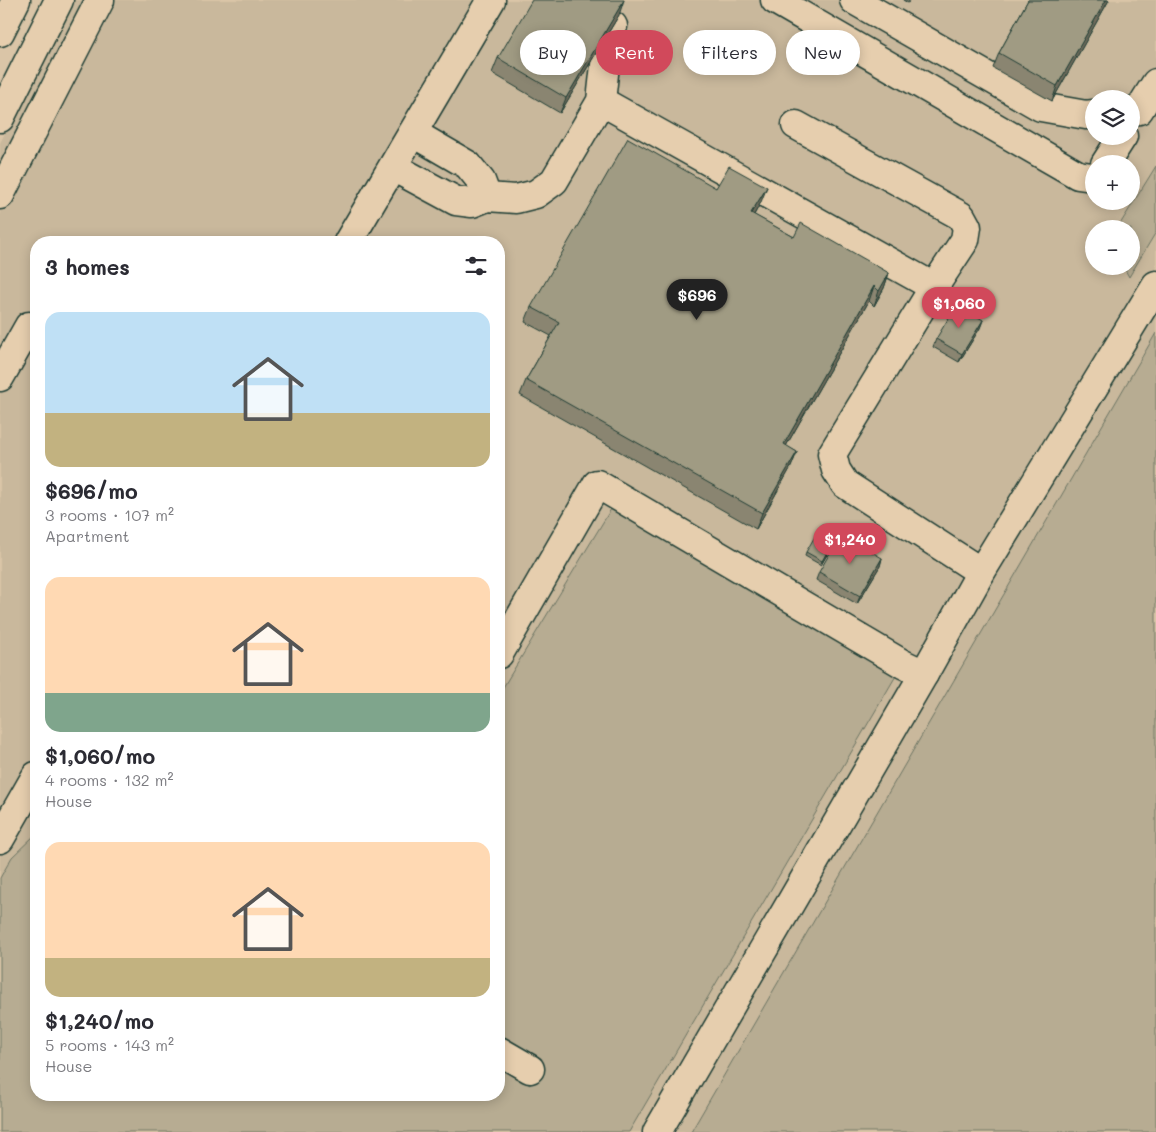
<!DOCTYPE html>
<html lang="en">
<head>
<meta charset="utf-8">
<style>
  :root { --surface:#fff; --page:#f2f2f3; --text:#2b2b33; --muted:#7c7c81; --accent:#d1495b }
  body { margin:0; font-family:Mali,sans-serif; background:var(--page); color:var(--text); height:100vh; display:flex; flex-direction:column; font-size:19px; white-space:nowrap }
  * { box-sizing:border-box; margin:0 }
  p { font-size:16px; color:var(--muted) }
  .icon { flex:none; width:28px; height:28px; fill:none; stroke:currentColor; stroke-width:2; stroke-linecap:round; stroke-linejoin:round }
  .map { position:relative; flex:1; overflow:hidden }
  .side { position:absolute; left:30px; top:236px; width:475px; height:865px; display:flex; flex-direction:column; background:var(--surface); border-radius:20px; box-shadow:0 2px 12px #0003 }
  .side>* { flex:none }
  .guide { position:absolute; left:520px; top:30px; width:475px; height:45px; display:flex; gap:10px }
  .fabs { position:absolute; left:1085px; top:90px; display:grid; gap:10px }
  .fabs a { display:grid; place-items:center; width:55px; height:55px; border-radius:50%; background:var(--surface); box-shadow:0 2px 12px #0003; font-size:25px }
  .price { position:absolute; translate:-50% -42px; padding:0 11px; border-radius:18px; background:var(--accent); color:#fff; font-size:16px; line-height:32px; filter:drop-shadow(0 1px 2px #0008) }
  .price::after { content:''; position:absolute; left:50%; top:30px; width:15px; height:11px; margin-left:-8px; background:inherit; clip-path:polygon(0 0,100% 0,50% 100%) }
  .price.current { background:#222; color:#fff }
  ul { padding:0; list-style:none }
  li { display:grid; align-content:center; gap:10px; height:265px; padding:0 15px }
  li span { display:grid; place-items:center; height:155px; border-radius:15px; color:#555 }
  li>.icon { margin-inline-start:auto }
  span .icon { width:90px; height:90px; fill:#fffc; stroke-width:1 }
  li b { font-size:21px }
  h2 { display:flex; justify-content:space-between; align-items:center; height:60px; padding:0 15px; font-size:21px }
  .pill { padding:0 18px; border-radius:22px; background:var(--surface); box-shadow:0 2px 12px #0003; font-size:18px; line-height:45px }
  .pill.current { background:var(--accent); color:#fff }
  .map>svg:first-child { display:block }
</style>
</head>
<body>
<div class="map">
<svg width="1156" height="1132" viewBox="0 0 1156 1132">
  <rect width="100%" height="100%" fill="#dac5a7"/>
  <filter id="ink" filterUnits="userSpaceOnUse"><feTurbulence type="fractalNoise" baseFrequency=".02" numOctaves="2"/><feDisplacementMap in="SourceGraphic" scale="10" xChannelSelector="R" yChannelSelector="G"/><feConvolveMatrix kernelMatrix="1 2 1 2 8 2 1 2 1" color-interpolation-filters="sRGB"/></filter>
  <g filter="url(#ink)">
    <path fill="#c9b89c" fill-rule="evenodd" d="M 72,0 L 1156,0 L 1156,1132 L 0,1132 L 0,143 ZM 1094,99 L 1131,99 L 1131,136 L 1094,136 ZM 1094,164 L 1131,164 L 1131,201 L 1094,201 ZM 1094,229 L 1131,229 L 1131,266 L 1094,266 ZM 36,242 L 499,242 L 499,1095 L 36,1095 Z"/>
    <g fill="#b7ac92" stroke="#6b7463">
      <polygon points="1156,166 1156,232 1129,277 1123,266 1131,266 1131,229 1117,229"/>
      <polygon points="1156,333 1156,1132 691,1132"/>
      <polygon points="611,509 897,674 629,1132 0,1132 0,878 12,857 36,834 36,1095 499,1095 499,1068 530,1085 542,1059 499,1034 499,694"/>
    </g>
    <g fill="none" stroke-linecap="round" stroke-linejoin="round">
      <defs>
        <g id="minor">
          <polyline points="775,0 1078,175 1092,177 1094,176"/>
          <polyline points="854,0 1041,107 1086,115 1094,114"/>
          <polyline points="601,101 934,287"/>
          <polyline points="1131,111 1139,110 1156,83"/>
          <polyline points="796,125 961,216 967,227 965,240 934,287 832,454 836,470 845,484 981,572"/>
          <polyline points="413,133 468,165 481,181 487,197"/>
          <polyline points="1105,164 1123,136"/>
          <polyline points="393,167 456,201 472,203 487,197 516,199 536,194 554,181 601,101 605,65 613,26"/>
          <polyline points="0,195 100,0"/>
          <polyline points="348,242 491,0"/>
          <polyline points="0,377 29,326"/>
          <polyline points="499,654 597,484 903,664 924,674"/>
          <polyline points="0,839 36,776"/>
          <polyline points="499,1051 530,1069"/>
          <polyline points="657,1132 924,674 981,572 1156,285"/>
        </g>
        <polyline id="major" points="0,118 59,0"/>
        <polyline id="highway" points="0,32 16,0"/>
      </defs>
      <use href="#minor" stroke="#1f3d34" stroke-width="31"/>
      <use href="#major" stroke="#1f3d34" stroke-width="31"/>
      <use href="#highway" stroke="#1f3d34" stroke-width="31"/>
      <use href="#minor" stroke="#e6ceae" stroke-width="28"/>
      <use href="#major" stroke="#e6ceae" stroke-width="28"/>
      <use href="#highway" stroke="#e6ceae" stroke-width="28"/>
    </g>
    <g fill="#8a8571" stroke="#1f3d34">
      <polygon points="903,0 910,0 908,3"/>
      <polygon points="1028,0 1109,0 1052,101 993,68 999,53"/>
      <polygon points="619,15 560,113 492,73 498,58"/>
      <polygon points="716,188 761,202 754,215 794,237 889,273 884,288 874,306 869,301 786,446 797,452 791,467 756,529 520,395 526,380 551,336 525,322 531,307"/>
      <polygon points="983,320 980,328 959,362 933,347 936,339"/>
      <polygon points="837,537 821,565 805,556 806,552"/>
      <polygon points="882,558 880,566 857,604 816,580 819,572"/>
    </g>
    <g fill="#706c5c" stroke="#1f3d34">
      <polygon points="624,0 619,15 560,113 566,98"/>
      <polygon points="1106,0 1109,0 1052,101 1057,86"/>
      <polygon points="767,187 761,202 746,229 751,213"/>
      <polygon points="889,273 884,288 874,306 879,291"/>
      <polygon points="874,286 869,301 778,460 784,444"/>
      <polygon points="983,320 980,328 959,362 962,354"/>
      <polygon points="797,452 791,467 756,529 762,513"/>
      <polygon points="838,533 837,537 821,565 822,561"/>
      <polygon points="882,558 880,566 857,604 860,596"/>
    </g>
    <g fill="#a09b83" stroke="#1f3d34">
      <polygon points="532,0 624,0 566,98 498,58"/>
      <polygon points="1028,0 1106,0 1057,86 999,53"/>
      <polygon points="628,138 716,188 729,166 767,187 751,213 794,237 801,223 889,273 879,291 874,286 784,444 797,452 762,513 526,380 559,322 531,307"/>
      <polygon points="957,304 983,320 962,354 936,339"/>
      <polygon points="822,524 838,533 822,561 806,552"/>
      <polygon points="841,534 882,558 860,596 819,572"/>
    </g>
  </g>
</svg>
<div class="fabs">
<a><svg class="icon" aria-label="layers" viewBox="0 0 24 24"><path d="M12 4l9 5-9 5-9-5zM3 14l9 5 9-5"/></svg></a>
<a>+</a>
<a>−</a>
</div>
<b class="price current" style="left:697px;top:321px">$696</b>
<b class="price" style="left:959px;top:329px">$1,060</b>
<b class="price" style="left:850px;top:565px">$1,240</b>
<div class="guide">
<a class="pill">Buy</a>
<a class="pill current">Rent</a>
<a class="pill">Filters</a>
<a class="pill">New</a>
</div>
<section class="side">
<h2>3 homes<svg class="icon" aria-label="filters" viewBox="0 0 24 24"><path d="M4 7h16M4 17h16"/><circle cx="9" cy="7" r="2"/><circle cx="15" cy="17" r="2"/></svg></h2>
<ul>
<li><span style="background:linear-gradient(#bfe0f5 65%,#c2b280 0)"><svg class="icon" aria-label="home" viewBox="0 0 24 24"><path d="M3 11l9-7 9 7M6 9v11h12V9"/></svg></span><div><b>$696/mo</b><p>3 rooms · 107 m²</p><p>Apartment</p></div></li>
<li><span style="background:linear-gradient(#ffd9b3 75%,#7fa58c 0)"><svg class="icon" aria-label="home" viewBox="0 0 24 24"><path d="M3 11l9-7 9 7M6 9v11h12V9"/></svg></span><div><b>$1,060/mo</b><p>4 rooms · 132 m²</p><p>House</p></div></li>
<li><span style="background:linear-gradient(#ffd9b3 75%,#c2b280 0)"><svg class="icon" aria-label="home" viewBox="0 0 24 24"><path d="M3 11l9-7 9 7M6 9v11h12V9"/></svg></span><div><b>$1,240/mo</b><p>5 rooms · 143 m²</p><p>House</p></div></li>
</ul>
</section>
</div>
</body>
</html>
